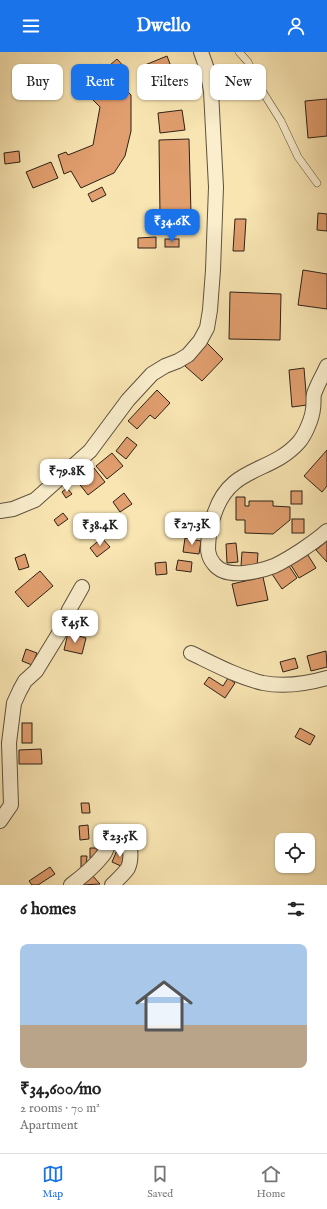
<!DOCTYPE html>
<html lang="en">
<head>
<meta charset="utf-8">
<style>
  :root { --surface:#fff; --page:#f2f2f2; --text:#222; --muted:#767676; --line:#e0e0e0; --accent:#1a73e8 }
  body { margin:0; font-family:"IM FELL English",serif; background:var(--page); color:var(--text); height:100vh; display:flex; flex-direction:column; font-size:15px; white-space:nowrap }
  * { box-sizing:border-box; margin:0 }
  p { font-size:13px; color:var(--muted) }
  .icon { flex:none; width:22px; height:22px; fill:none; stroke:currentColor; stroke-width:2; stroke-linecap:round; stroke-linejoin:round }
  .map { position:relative; height:833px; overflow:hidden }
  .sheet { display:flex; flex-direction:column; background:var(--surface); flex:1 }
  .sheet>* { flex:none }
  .guide { position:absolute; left:12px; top:12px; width:303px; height:36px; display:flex; gap:8px }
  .fabs { position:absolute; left:275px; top:781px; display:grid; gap:8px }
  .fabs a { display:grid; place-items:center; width:40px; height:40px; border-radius:8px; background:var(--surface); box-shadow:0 1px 3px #0004; font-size:20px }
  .price { position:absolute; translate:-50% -34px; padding:0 9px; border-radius:8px; background:#fff; color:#222; font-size:13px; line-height:26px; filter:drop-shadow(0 1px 2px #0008) }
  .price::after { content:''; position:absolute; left:50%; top:24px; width:12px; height:9px; margin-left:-6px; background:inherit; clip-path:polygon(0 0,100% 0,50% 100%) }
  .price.on { background:var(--accent); color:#fff }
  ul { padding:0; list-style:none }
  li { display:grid; align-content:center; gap:8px; height:212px; padding:0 20px }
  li+li { border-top:1px solid var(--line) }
  li span { display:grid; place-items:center; height:124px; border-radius:8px; color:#555 }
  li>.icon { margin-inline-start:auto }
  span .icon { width:72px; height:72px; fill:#fffc; stroke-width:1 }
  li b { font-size:17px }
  h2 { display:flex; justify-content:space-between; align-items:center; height:48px; padding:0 20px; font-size:17px }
  .tag { padding:0 14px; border-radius:8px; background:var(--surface); box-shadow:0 1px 3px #0004; font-size:14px; line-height:36px }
  .tag.on { background:var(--accent); color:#fff }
  header { display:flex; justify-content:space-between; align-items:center; height:52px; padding:0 20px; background:var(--accent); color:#fff; font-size:18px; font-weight:800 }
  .tab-bar { display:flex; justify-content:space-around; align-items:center; height:56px; border-top:1px solid var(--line); background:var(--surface); font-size:11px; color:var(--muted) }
  .tab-bar a { display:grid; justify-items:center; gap:2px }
  .tab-bar .on { color:var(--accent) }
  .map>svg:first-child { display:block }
</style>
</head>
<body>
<header><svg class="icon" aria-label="menu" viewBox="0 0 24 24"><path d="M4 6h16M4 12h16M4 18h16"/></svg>Dwello<svg class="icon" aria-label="person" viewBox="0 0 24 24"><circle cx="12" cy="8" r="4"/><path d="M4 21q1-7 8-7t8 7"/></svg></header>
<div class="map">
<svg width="327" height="833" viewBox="0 0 327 833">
  <rect width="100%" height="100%" fill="#f8e5b2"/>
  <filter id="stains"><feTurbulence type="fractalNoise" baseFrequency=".005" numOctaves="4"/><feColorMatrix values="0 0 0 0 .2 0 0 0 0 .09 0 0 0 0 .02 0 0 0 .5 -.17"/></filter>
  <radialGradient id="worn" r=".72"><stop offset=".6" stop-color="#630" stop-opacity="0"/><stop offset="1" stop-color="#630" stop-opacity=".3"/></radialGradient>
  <g fill="#e19e6e" stroke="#2c2117">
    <polygon points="167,4 175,25 153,33 145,13"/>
    <polygon points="117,7 127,18 120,24 110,13"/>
    <polygon points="101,12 131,43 131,79 125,104 114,121 81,136 71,119 64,122 58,103 66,100 68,103 93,93 100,55 77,32"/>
    <polygon points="327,47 327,84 308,86 305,49"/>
    <polygon points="182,58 185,78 160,81 158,61"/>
    <polygon points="189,87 191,162 160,163 159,88"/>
    <polygon points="19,99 20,110 5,112 4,101"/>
    <polygon points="51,110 58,126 33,136 26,120"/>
    <polygon points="102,135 106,143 92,150 88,142"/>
    <polygon points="318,161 327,162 327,179 317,178"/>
    <polygon points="235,167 246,167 244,199 233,199"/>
    <polygon points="156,185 156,196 138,196 138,186"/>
    <rect x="165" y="187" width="14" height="8"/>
    <polygon points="303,218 327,222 327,257 298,253"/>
    <polygon points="230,240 281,242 280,288 229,287"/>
    <polygon points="207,291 223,307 202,329 185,314"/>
    <polygon points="304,316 307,353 292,355 289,318"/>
    <polygon points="157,338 170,351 155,367 150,363 137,377 128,369"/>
    <polygon points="127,385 137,393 126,407 116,399"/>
    <polygon points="327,398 327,434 322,440 304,424"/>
    <polygon points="112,401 123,414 107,427 96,414"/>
    <polygon points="94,416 105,430 88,443 77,429"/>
    <polygon points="67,436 72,442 66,446 62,440"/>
    <rect x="291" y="439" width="11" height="13"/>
    <polygon points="124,441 132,452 120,460 113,450"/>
    <polygon points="236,445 245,445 245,454 249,454 249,449 273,449 273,454 290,455 290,468 273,482 245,481 245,468 236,468"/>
    <polygon points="63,461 68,467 58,474 54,468"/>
    <polygon points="197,462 208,463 205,483 195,482"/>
    <rect x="292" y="467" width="12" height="14"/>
    <polygon points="102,486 110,495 97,505 90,496"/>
    <polygon points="185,486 201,489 199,502 183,500"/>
    <polygon points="327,489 327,510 316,498"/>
    <polygon points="236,491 238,510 227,511 226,492"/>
    <polygon points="242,500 258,501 257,515 241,514"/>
    <polygon points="306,500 316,516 299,526 289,510"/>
    <polygon points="25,502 29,515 19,518 15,506"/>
    <polygon points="178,508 192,510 191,520 176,518"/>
    <polygon points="166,510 167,522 156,523 155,511"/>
    <polygon points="287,511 297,526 282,537 272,522"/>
    <polygon points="40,519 53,534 28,555 15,540"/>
    <polygon points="263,525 268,548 237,554 232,532"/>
    <polygon points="73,563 89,565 87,580 70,578"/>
    <polygon points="68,581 86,586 82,602 64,598"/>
    <polygon points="26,597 37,601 32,613 22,609"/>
    <polygon points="326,599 327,615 311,619 307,604"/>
    <polygon points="295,606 298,616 283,620 280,610"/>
    <polygon points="209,625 223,634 228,626 235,631 225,646 204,632"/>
    <rect x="22" y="671" width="10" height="20"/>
    <polygon points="300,676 315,684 310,693 295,685"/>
    <polygon points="41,697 42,712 19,712 19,698"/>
    <polygon points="81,751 89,751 90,761 82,761"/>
    <polygon points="88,773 89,787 80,788 79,774"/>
    <polygon points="90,796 97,796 98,806 90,806"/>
    <polygon points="117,798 128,802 123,815 112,810"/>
    <polygon points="81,804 87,804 86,815 81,815"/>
    <polygon points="50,815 55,822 38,833 32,833 29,829"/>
    <polygon points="92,823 100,832 82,833"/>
  </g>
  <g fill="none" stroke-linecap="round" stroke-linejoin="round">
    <defs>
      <polyline id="service" points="239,0 248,10 259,34 281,69 298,105 317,131"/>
      <g id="minor">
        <path d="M 327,314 C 323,323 317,333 314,342 C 313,347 314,352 313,357 C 312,367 305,383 299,390 C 271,422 231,413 215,460 C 212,468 209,475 209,483 C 208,494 206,503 214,512 C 221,521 233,522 244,521 C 254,520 264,518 274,514 C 289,507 315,490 327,479"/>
        <polyline points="0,459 13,457 35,448 90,399 128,348 152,322 165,314 178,309 188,303 200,289 207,276 210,258 213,218 216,135 211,39 207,17 201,0"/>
        <path d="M 191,601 C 214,612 238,625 263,631 C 284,635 306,632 327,626"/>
        <polyline points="0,769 11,753 9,691 14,651 20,638 25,629 36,619 63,575 69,558 82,535"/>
        <path d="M 71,833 C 83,824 95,814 104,802 C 107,798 107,793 110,790 C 113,786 120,784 125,784 C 131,791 132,807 128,816 C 124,822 117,828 112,833"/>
      </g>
    </defs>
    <use href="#service" stroke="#5f523e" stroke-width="8"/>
    <use href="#minor" stroke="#5f523e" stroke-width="16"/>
    <use href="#service" stroke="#faeecd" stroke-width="7"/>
    <use href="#minor" stroke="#faeecd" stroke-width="14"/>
  </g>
  <rect width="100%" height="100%" filter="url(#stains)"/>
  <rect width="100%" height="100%" fill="url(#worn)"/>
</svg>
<div class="fabs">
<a><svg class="icon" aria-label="locate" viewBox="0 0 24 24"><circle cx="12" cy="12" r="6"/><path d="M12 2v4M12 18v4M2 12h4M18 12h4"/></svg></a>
</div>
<b class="price on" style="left:172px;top:191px">₹34.6K</b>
<b class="price" style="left:67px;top:441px">₹79.8K</b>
<b class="price" style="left:192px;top:494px">₹27.3K</b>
<b class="price" style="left:100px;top:495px">₹38.4K</b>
<b class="price" style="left:75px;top:592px">₹45K</b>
<b class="price" style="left:120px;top:806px">₹23.5K</b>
<div class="guide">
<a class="tag">Buy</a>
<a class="tag on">Rent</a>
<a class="tag">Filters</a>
<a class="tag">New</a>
</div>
</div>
<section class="sheet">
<h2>6 homes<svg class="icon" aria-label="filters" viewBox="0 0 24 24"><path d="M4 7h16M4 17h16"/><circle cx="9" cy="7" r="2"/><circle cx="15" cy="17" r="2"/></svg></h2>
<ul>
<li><span style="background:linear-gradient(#a9c7e8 65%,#b9a48a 0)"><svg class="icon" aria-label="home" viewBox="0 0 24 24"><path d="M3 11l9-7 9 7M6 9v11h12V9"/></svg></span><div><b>₹34,600/mo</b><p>2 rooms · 70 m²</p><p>Apartment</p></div></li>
</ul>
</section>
<nav class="tab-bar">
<a class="on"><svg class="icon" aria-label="map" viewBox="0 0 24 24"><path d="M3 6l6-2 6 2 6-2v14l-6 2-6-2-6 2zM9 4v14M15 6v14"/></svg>Map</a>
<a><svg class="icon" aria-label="saved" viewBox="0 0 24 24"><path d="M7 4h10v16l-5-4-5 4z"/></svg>Saved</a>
<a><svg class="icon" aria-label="home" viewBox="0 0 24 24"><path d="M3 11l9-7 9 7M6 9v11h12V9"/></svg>Home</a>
</nav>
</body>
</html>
